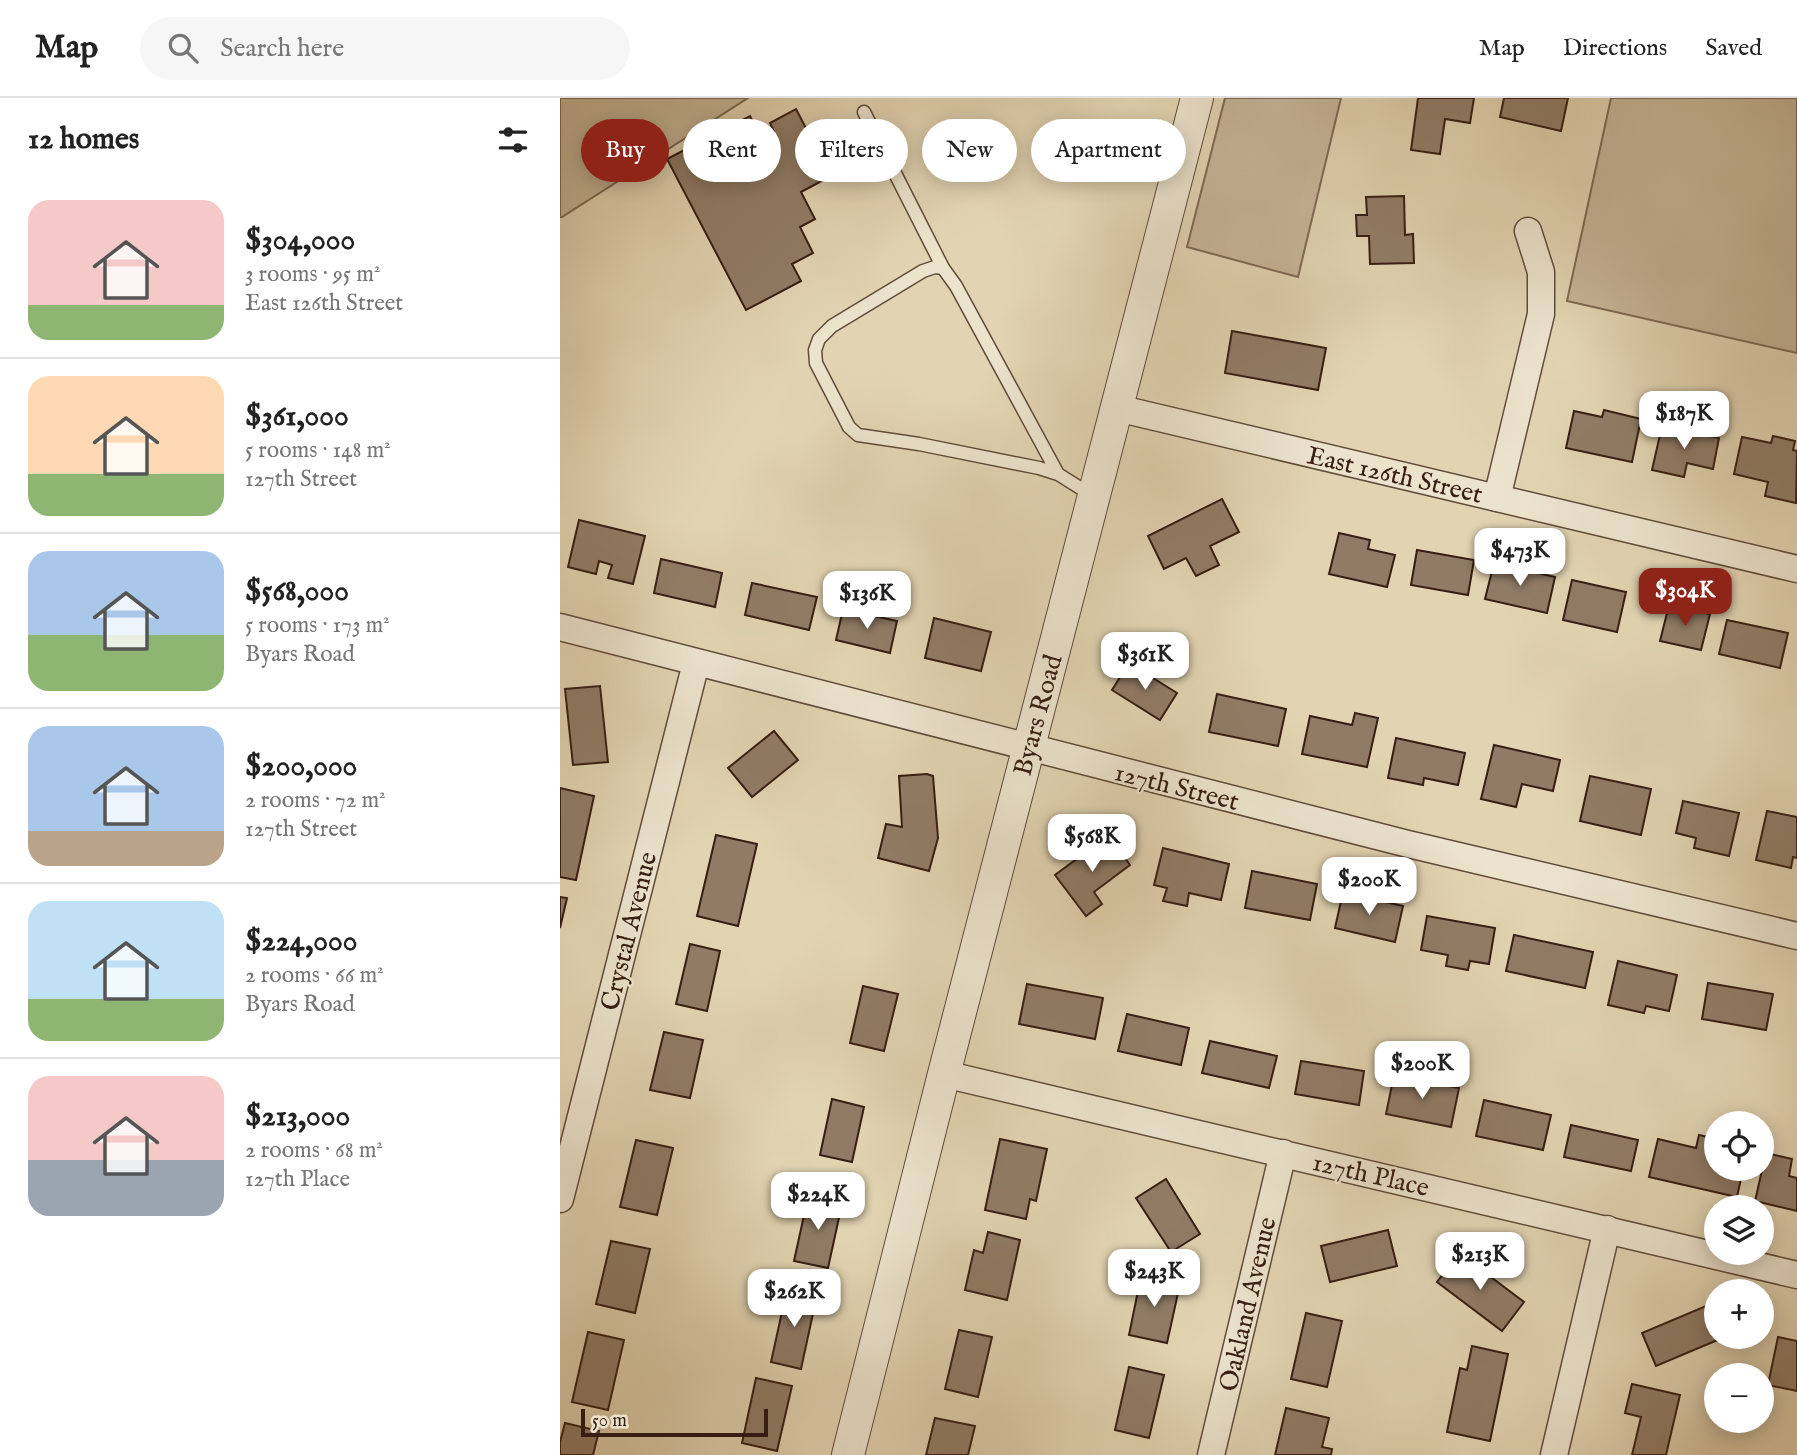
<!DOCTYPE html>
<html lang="en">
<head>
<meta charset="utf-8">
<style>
  :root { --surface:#fff; --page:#f6f6f6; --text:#222; --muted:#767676; --line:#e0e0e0; --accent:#8f2418 }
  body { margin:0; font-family:"IM FELL English",serif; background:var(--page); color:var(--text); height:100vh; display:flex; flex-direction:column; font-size:26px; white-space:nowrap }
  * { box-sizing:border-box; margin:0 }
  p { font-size:23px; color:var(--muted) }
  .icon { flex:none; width:38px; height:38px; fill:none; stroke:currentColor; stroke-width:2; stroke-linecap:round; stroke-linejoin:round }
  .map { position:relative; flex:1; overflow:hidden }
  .details { display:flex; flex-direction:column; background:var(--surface); width:560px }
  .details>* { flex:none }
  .guide { position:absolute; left:21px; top:21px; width:665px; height:63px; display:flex; gap:14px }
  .controls { position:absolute; left:1144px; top:1013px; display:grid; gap:14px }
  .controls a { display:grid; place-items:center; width:70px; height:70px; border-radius:50%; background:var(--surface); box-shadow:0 4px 18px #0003; font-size:35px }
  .scale { position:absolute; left:21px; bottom:18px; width:187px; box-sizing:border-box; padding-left:7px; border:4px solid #371d13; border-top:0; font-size:19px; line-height:24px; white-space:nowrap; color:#371d13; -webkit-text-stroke:5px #ece3cd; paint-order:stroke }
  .price { position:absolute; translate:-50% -60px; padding:0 16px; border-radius:14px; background:#fff; color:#222; font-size:23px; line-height:46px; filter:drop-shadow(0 2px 4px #0008) }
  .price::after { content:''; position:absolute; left:50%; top:42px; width:21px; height:16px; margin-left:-10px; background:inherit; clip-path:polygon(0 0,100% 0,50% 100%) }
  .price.on { background:var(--accent); color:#fff }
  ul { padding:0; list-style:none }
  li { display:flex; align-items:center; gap:21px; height:175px; padding:0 28px }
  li+li { border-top:2px solid var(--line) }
  li span { display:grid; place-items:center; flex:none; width:196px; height:140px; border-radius:21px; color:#555 }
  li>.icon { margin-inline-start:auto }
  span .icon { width:84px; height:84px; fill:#fffc; stroke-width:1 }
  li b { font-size:30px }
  h2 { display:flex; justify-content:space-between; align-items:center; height:84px; padding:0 28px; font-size:30px }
  .tag { padding:0 24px; border-radius:32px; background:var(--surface); box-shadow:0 4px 18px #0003; font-size:24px; line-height:63px }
  .tag.on { background:var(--accent); color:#fff }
  header { display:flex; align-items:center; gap:42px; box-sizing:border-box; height:98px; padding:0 35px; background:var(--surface); border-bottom:2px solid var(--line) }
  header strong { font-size:33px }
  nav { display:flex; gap:38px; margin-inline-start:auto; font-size:24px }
  .search { width:490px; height:63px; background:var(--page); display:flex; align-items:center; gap:18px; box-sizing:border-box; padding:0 24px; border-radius:38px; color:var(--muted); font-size:26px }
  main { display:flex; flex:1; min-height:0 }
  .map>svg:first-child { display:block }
</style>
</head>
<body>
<header>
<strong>Map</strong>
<div class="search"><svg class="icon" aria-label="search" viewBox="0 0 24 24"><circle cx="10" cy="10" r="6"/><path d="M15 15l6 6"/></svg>Search here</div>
<nav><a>Map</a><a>Directions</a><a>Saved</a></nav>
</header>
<main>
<section class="details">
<h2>12 homes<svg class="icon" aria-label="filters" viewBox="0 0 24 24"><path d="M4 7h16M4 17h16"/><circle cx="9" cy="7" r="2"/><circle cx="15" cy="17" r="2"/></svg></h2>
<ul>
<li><span style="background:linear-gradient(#f6c9c9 75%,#8fb573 0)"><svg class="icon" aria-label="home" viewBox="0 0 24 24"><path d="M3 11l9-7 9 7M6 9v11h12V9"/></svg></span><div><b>$304,000</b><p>3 rooms · 95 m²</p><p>East 126th Street</p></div></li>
<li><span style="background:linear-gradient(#ffd9b3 70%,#8fb573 0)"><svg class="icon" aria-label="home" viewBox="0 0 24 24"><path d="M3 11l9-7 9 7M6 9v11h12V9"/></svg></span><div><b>$361,000</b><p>5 rooms · 148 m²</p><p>127th Street</p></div></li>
<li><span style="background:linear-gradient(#a9c7e8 60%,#8fb573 0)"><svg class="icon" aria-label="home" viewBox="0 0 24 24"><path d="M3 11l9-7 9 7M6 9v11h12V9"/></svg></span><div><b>$568,000</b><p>5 rooms · 173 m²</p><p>Byars Road</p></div></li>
<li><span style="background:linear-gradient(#a9c7e8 75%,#b9a48a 0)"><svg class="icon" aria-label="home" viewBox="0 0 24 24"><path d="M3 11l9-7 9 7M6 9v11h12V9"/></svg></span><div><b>$200,000</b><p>2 rooms · 72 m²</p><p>127th Street</p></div></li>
<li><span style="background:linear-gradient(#bfe0f5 70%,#8fb573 0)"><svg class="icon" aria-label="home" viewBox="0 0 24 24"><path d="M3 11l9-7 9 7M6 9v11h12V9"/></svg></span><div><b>$224,000</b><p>2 rooms · 66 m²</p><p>Byars Road</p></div></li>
<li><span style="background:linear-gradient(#f6c9c9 60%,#9aa5b1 0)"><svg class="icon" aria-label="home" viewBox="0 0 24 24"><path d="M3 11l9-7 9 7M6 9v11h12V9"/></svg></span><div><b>$213,000</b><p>2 rooms · 68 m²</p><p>127th Place</p></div></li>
</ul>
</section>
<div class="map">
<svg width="1237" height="1357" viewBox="0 0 1237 1357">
  <rect width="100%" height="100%" fill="#e2d4b2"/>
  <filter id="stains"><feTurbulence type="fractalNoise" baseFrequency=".00286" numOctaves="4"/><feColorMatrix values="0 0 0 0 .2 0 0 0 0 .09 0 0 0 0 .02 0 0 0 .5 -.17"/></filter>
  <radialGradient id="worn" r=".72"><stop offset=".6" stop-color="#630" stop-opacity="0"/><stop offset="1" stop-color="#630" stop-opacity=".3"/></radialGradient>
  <g fill="#c5b597" stroke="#7e6955" stroke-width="2">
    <polygon points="0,0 188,0 2,119 0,119"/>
    <polygon points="665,0 781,0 738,179 627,149"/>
    <polygon points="1051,0 1237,0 1237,255 1007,203"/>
  </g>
  <g fill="#907c66" stroke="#371d13" stroke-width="2">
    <polygon points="858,0 914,0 910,25 885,21 880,56 851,52"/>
    <polygon points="944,0 1008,0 1001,33 940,19"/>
    <polygon points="236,11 250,38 264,31 271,45 258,52 271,78 241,94 255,121 240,129 253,155 232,166 241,183 186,212 107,61 190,18 202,41 214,34 210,25"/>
    <polygon points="844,98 845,137 853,136 854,165 810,166 809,138 797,138 796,117 807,117 806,99"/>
    <polygon points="672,233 766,250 758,292 665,275"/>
    <polygon points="1044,312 1081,321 1072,364 1006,350 1014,313 1042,319"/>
    <polygon points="1102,328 1159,340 1153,371 1127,365 1124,379 1092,372"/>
    <polygon points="1213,338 1235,343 1233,352 1237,353 1236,405 1205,398 1208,384 1174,376 1182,339 1211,345"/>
    <polygon points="662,401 679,434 650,448 659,467 636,478 626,460 604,471 588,438"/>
    <polygon points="19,422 85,438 73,486 48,480 52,467 39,463 36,476 8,469"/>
    <polygon points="779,435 810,442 808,451 835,457 827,489 769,476"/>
    <polygon points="857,452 914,462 908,497 851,487"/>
    <polygon points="101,461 162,475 155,509 94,495"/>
    <polygon points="934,465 995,479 987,515 925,501"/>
    <polygon points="1012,482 1066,494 1057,534 1003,522"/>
    <polygon points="192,485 257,499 249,532 185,517"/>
    <polygon points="1109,507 1150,516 1141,552 1100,543"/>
    <polygon points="283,511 337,523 330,555 276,542"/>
    <polygon points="374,520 431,534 421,573 365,560"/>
    <polygon points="1167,522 1228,535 1220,570 1159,556"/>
    <polygon points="569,565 617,595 600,622 552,592"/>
    <polygon points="40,588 48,664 13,667 5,591"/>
    <polygon points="657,596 726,611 718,648 649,634"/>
    <polygon points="795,615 818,620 807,669 742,656 750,618 792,627"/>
    <polygon points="214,633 238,662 192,699 168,670"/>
    <polygon points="836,640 905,655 898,687 864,680 863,687 828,680"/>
    <polygon points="934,647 1000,662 993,693 962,686 956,709 921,701"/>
    <polygon points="367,676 373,678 378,740 369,773 318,760 326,726 342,729 339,678"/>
    <polygon points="1030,678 1091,691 1081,737 1020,723"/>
    <polygon points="0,690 34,698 16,782 0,779"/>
    <polygon points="1123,703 1179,715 1169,758 1134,750 1136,740 1116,735"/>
    <polygon points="1207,713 1237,719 1237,760 1233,759 1231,770 1196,762"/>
    <polygon points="156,737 197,746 178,828 137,818"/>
    <polygon points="549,737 570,767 534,794 542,806 526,818 495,777"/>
    <polygon points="603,750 669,766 661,802 629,795 627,808 603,803 607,790 594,787"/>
    <polygon points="692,773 757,786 750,822 685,810"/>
    <polygon points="783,794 843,808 835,844 775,830"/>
    <polygon points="0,799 7,800 0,830"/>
    <polygon points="867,818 935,830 929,866 910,863 908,872 886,868 888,857 861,852"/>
    <polygon points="954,837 1033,854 1025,890 946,873"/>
    <polygon points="130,846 160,853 147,913 116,906"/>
    <polygon points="1058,863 1117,877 1109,913 1086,908 1084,915 1048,907"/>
    <polygon points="1148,885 1213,896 1206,932 1142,921"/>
    <polygon points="467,886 543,900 535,941 459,926"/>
    <polygon points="303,888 338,896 324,953 290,945"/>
    <polygon points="567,916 629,930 621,967 558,953"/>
    <polygon points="104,934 143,942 130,1000 90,992"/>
    <polygon points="650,943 717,958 709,990 642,975"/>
    <polygon points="741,963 804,973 799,1007 735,996"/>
    <polygon points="834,977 899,990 891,1029 826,1016"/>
    <polygon points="272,1001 304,1009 292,1064 260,1057"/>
    <polygon points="924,1002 991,1017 983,1052 916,1038"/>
    <polygon points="1011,1027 1078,1042 1071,1073 1004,1059"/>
    <polygon points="1139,1037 1157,1041 1154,1054 1157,1054 1157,1071 1183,1071 1177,1099 1089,1079 1098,1041 1136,1050"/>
    <polygon points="440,1041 487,1051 476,1103 470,1101 466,1121 425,1112"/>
    <polygon points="76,1042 113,1050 97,1117 60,1109"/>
    <polygon points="1206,1055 1232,1061 1229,1078 1237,1080 1237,1113 1195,1103"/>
    <polygon points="606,1081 640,1136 611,1154 576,1100"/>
    <polygon points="248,1099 282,1106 268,1170 234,1163"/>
    <polygon points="828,1132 837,1168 770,1184 761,1148"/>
    <polygon points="428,1134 460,1142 447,1202 405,1192 414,1152 423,1155"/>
    <polygon points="51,1143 90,1151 75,1215 36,1206"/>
    <polygon points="899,1155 964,1204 942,1233 877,1184"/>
    <polygon points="581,1178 620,1186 607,1245 569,1237"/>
    <polygon points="227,1191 257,1197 241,1271 211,1264"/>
    <polygon points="1146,1208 1157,1232 1157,1239 1160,1241 1096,1268 1082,1235"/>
    <polygon points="746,1215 782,1223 767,1289 731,1281"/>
    <polygon points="399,1232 432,1239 418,1299 385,1291"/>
    <polygon points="28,1234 64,1242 48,1312 12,1304"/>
    <polygon points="1218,1239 1237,1243 1237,1293 1208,1287"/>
    <polygon points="912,1248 948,1256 930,1343 887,1334 900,1270 907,1272"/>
    <polygon points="569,1269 604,1277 589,1340 555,1332"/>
    <polygon points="196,1280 232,1288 217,1353 182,1345"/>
    <polygon points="1072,1286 1120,1297 1106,1357 1072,1357 1081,1319 1065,1315"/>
    <polygon points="726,1310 769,1320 762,1349 772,1351 771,1357 715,1357"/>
    <polygon points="375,1320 415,1328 408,1357 366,1357"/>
    <polygon points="5,1325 39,1333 33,1357 0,1357 0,1344"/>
  </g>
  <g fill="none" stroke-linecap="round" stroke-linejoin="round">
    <defs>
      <g id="service">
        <polyline points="304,14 383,170"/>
        <polyline points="498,376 396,188 383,170 375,169 363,173 272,228 259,241 255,252 256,265 289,329 298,337 359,346 479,370 498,376 533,398"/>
      </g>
      <g id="minor">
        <polyline points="557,310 1237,471"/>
        <polyline points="937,400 981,216 981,174 968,133"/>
        <polyline points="0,529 848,746 1237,838"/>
        <polyline points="384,976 1237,1177"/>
        <polyline points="0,1101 136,565"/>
        <polyline points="651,1357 723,1055"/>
        <polyline points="994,1357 1047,1131"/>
      </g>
      <polyline id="tertiary" points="288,1357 384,976 637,0"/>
    </defs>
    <use href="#service" stroke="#624b3b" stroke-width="15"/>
    <use href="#minor" stroke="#624b3b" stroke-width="29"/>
    <use href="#tertiary" stroke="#624b3b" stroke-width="34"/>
    <use href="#service" stroke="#ece3cd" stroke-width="12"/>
    <use href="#minor" stroke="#ece3cd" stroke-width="26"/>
    <use href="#tertiary" stroke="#ece3cd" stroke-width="32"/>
  </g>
  <g text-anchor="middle" stroke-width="5" stroke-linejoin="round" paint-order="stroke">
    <g font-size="26" fill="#371d13" stroke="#ece3cd">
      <text transform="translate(835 376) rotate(13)" y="9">East 126th Street</text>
      <text transform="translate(477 617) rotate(-75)" y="9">Byars Road</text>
      <text transform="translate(617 688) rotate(14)" y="9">127th Street</text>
      <text transform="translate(68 833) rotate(-76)" y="9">Crystal Avenue</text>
      <text transform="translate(811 1076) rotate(13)" y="9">127th Place</text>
      <text transform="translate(687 1206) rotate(-77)" y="9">Oakland Avenue</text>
    </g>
  </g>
  <rect width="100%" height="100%" filter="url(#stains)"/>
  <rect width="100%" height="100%" fill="url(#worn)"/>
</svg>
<div class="controls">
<a><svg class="icon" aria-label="locate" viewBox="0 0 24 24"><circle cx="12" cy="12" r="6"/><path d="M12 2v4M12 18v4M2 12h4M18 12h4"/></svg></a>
<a><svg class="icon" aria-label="layers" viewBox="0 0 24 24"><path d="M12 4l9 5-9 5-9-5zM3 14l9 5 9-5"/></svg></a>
<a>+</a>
<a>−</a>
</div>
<div class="scale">50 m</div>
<b class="price" style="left:1124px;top:353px">$187K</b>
<b class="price" style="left:960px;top:490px">$473K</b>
<b class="price on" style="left:1125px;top:530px">$304K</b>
<b class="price" style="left:307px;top:533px">$136K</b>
<b class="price" style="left:585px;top:594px">$361K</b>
<b class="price" style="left:532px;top:776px">$568K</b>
<b class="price" style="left:809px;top:819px">$200K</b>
<b class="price" style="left:862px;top:1003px">$200K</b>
<b class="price" style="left:258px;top:1134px">$224K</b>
<b class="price" style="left:920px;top:1194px">$213K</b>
<b class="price" style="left:594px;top:1211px">$243K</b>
<b class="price" style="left:234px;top:1231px">$262K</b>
<div class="guide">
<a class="tag on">Buy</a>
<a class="tag">Rent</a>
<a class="tag">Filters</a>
<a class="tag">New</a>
<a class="tag">Apartment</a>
</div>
</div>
</main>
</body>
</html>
